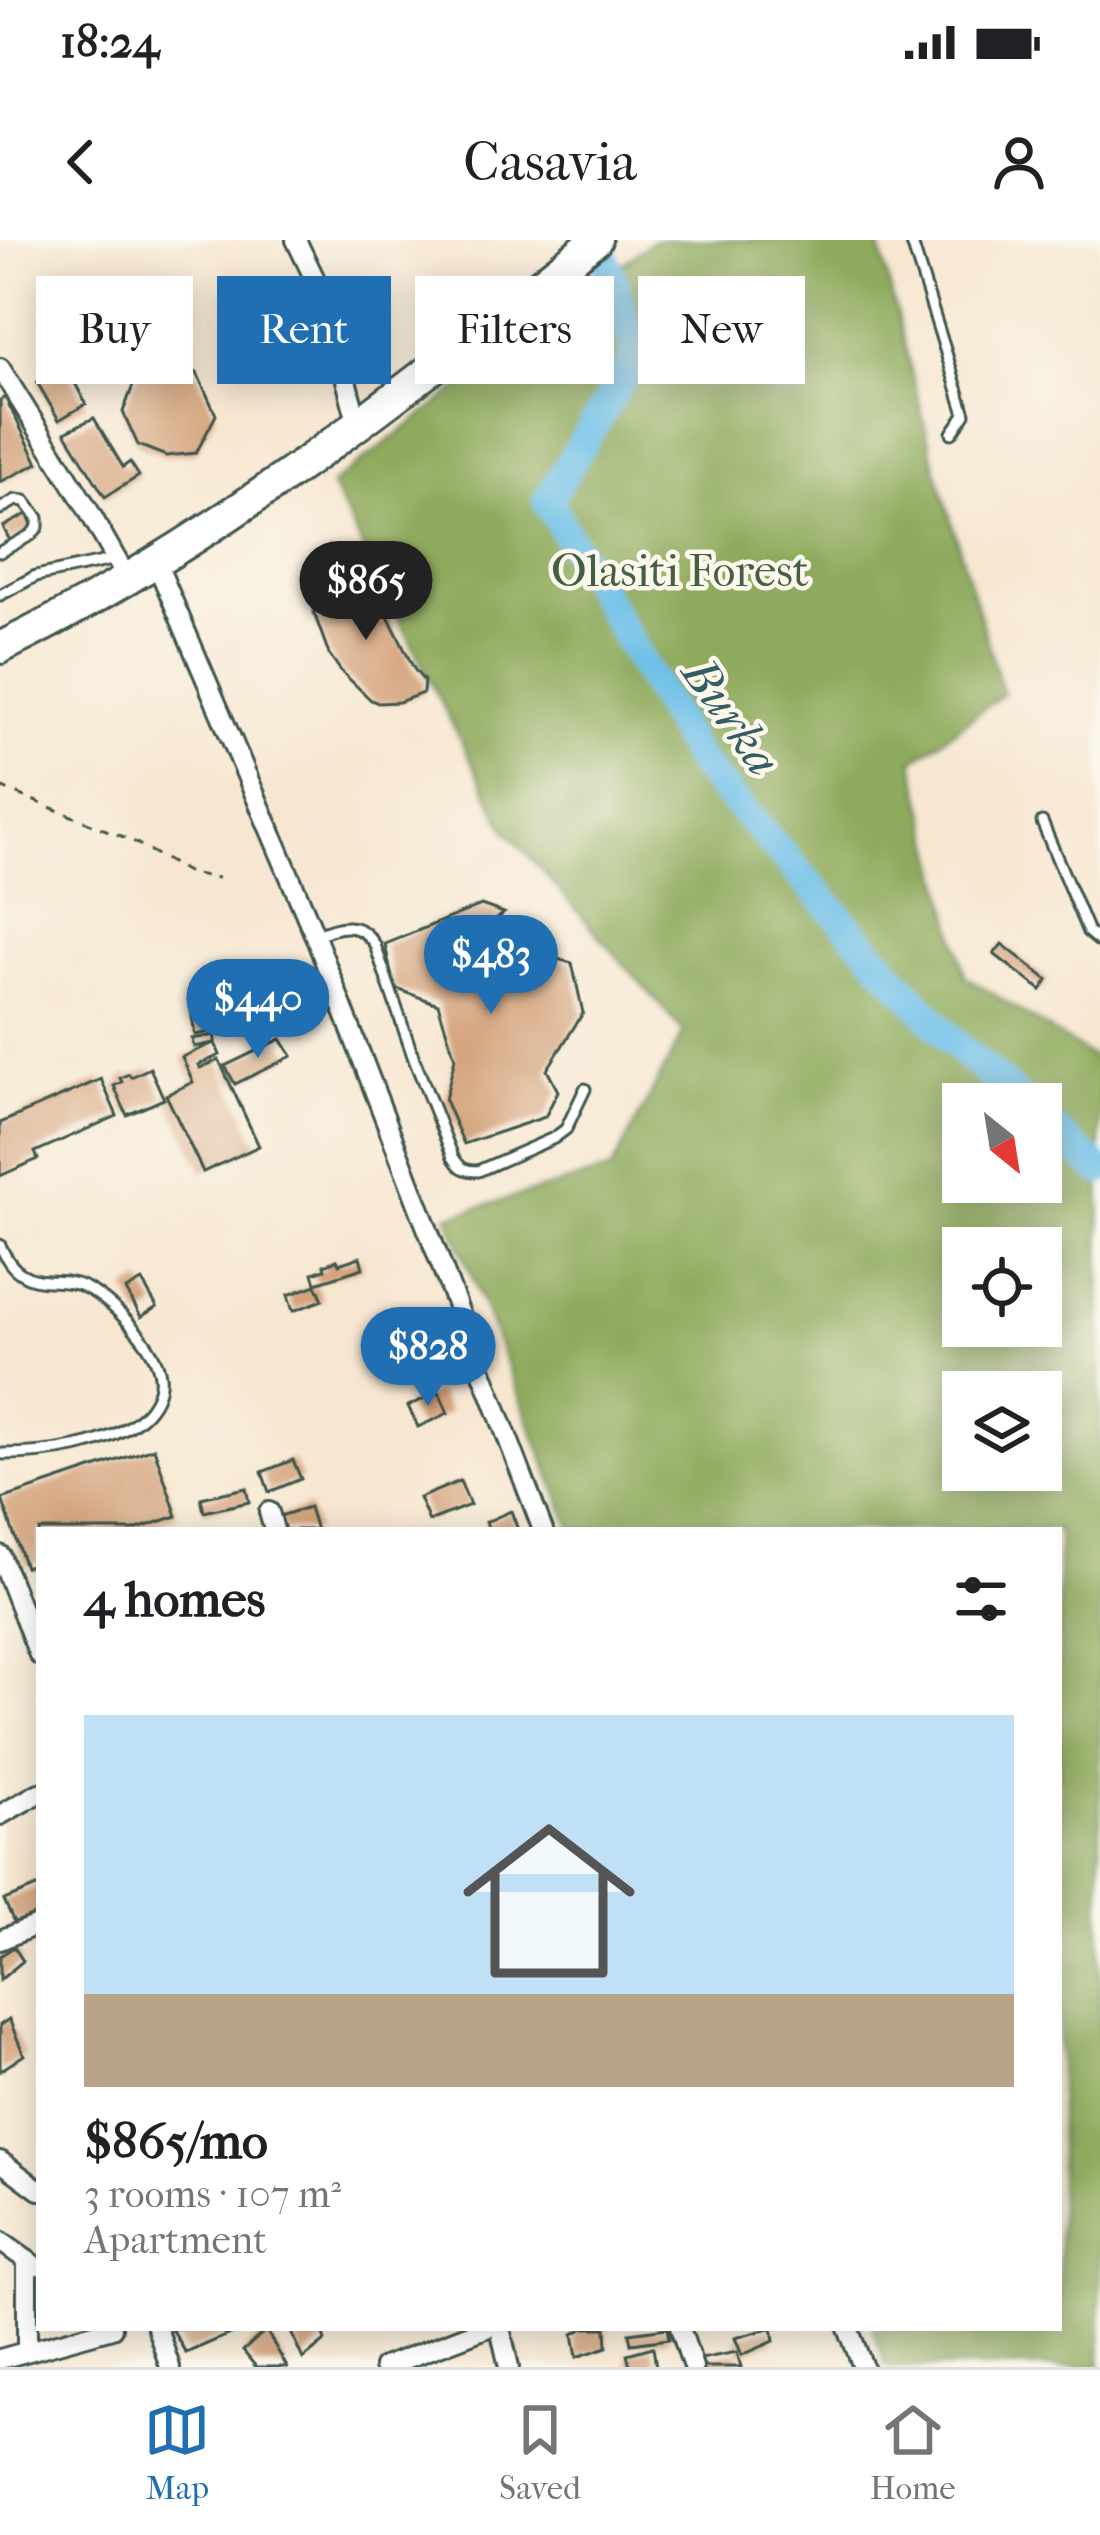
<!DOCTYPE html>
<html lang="en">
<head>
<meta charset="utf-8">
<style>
  :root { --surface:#fff; --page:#f6f6f6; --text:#202124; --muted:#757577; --line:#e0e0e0; --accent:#1f6fb2 }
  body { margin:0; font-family:"IM FELL French Canon",serif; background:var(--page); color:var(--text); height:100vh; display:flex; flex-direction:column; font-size:45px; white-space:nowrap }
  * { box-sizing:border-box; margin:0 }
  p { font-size:39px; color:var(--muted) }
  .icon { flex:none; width:66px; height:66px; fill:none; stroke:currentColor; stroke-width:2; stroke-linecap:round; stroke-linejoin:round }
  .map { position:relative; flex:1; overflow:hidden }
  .drawer { position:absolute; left:36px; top:1287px; width:1026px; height:804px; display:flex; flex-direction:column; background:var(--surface); border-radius:0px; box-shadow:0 6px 30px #0003 }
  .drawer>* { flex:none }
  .hud { position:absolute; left:36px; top:36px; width:1029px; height:108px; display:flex; gap:24px }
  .needle { width:78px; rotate:150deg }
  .fabs { position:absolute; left:942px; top:843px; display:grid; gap:24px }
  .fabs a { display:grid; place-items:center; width:120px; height:120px; border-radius:0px; background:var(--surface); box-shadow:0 6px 30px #0003; font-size:60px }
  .price { position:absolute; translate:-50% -102px; padding:0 27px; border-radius:42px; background:var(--accent); color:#fff; font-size:39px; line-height:78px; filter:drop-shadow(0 3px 6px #0008) }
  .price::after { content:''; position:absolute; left:50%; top:72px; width:36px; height:27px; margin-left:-18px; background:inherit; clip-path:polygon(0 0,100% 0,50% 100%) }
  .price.current { background:#222; color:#fff }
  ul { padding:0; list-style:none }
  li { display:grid; align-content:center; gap:24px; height:636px; padding:0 48px }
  li span { display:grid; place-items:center; height:372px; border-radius:0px; color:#555 }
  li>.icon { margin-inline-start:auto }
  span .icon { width:216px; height:216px; fill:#fffc; stroke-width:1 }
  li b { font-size:51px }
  h2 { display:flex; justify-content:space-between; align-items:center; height:144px; padding:0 48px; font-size:51px }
  .pill { padding:0 42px; border-radius:0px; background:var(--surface); box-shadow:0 6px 30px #0003; font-size:42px; line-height:108px }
  .pill.current { background:var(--accent); color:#fff }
  .status { display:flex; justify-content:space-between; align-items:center; height:84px; padding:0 60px; background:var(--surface); direction:ltr }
  .status svg { height:33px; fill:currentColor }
  header { display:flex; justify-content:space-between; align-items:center; height:156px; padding:0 48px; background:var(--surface); font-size:54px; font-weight:600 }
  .tabs { display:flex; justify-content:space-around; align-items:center; height:168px; border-top:3px solid var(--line); background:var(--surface); font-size:33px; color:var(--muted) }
  .tabs a { display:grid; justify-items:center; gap:6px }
  .tabs .current { color:var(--accent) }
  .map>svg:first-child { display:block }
</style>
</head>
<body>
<div class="status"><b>18:24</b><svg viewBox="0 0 49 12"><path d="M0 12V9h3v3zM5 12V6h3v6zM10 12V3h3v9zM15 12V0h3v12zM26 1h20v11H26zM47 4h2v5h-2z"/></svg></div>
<header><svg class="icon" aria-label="back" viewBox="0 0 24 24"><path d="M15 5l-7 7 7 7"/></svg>Casavia<svg class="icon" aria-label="person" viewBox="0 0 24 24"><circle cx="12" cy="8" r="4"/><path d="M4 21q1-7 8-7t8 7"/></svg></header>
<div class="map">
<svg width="1100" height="2127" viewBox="0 0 1100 2127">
  <rect width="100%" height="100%" fill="#fbf7ec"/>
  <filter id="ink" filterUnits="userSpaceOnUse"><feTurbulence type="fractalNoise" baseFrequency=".00833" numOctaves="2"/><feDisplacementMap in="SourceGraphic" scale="24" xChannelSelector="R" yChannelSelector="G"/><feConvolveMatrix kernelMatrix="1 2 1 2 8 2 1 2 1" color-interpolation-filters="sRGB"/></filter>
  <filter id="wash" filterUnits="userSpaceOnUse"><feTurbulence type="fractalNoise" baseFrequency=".004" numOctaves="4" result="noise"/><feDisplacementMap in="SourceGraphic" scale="48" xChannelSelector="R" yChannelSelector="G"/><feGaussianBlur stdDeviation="2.7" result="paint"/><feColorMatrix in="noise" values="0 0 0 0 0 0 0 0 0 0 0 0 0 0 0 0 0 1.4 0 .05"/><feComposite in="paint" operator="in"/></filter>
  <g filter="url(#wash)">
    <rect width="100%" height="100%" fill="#f7e7d1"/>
    <path fill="#8eaa5c" stroke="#567448" stroke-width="3" fill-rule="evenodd" d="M 654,0 L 878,0 L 936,230 L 1003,454 L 913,521 L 965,736 L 1100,822 L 1100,2127 L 886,2127 L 873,2088 L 1059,2088 L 1059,1290 L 572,1290 L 448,976 L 611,930 L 684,792 L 506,590 L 331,245 ZM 963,864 L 1041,864 L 1041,942 L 963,942 ZM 963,1008 L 1041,1008 L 1041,1086 L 963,1086 ZM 963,1152 L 1041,1152 L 1041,1230 L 963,1230 Z"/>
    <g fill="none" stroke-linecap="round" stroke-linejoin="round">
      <g stroke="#6dc0e9" stroke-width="30">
        <polyline points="603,14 637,114 547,261 700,524 955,804 1024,864"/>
        <polyline points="1041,879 1100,930"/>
      </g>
    </g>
    <g id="blocks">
      <g fill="#d4a37c">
        <circle cx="124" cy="93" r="19"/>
        <polygon points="169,120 197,133 216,175 196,213 166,216 138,205 123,172 137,135"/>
        <polygon points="66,126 86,164 59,180 37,142"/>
        <polygon points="5,157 38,223 0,242 0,160"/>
        <polygon points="94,178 123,227 130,222 139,236 105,257 65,192"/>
        <polygon points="27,274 34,288 10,301 3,287"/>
        <polygon points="361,337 372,343 414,429 424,441 423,453 399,462 378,463 371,460 341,431 329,414 314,373 315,360"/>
        <polygon points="481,665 504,673 492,683 499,703 572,723 583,773 547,830 558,851 545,877 464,904 445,860 455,818 438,764 394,748 385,704"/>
        <polygon points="1002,704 1048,740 1041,750 994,714"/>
        <polygon points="249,760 252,789 235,790 233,762"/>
        <polygon points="211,767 215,791 195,795 191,770"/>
        <polygon points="215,795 215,803 220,815 198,825 200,828 219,820 259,906 203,932 166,855 193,842 182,817 214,803 194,807 192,799"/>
        <polygon points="281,799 292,816 235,844 225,826"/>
        <polygon points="150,828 164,859 127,875 114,846 122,842 120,838 129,834 131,837"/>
        <polygon points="101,839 117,876 35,912 38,919 0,936 0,883"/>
        <polygon points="360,1017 363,1028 316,1043 313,1033 325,1029 324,1025 337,1020 339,1024"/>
        <polygon points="142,1041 157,1067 141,1077 126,1050"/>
        <polygon points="316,1045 323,1060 293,1071 288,1055"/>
        <polygon points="439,1152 448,1173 418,1187 408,1166"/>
        <polygon points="154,1208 177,1276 134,1290 39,1290 39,1322 25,1327 2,1259"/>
        <polygon points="293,1220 301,1239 269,1252 262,1232"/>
        <polygon points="460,1241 470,1265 429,1281 419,1258"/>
        <polygon points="246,1248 249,1262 204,1272 201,1258"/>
        <polygon points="309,1267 316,1290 284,1290 280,1276"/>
        <polygon points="511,1271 518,1290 489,1290 486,1282"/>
        <polygon points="39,1646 39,1675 14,1682 4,1660"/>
        <polygon points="14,1707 23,1721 0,1740 0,1716"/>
        <polygon points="9,1779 24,1815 0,1831 0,1785"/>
        <polygon points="171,2088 226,2088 230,2094 186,2113"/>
        <polygon points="301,2088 321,2088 325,2101 303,2119 291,2092"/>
        <polygon points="584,2088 606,2088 607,2107 577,2117 573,2094"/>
        <polygon points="667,2088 669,2099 631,2104 629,2093"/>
        <polygon points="772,2088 774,2101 742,2115 735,2098"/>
        <polygon points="266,2090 287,2127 256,2127 243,2111"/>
        <polygon points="653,2107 656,2127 630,2127 627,2114"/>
        <polygon points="737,2112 741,2127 705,2127 700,2119"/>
      </g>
    </g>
  </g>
  <g filter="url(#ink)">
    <use href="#blocks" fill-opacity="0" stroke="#3f564c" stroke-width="3"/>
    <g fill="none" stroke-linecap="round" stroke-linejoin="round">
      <defs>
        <g id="service">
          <polyline points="911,0 965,174 952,193"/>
          <polyline points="0,269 16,260 25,261 38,278 38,287 31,295 0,312"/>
          <polyline points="0,355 36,336 117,319"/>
          <polyline points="1042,582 1088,692 1100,702"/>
          <path d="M 315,696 C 339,685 360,680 375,705 L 414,819 L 453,917 C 460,928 464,931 478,931 L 554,898 L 566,889 L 585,849"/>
          <path d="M 0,1005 C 5,1016 11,1028 22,1034 C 41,1046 65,1037 84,1047 C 111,1060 157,1106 160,1136 C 162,1152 153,1167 142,1177 C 109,1207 45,1214 2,1214"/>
        </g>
        <g id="minor">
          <polyline points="296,0 324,58 358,185"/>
          <polyline points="0,128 86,266 128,340"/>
          <polyline points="157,324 315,696 543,1290"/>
          <polyline points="269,1272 274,1290"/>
          <polyline points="0,1315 39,1415"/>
          <polyline points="0,1575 39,1553"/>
          <polyline points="0,1700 39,1684"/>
          <polyline points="0,1921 39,1950"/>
          <polyline points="0,2001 35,2026"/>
          <polyline points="157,2088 170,2127"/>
          <polyline points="500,2088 509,2127"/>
          <polyline points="680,2088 693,2127"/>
          <polyline points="848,2088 863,2127"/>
          <polyline points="27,2111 27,2020"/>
          <polyline points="0,2119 112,2088"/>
          <polyline points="384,2127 486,2088"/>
        </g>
        <path id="trunk" d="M 0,408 C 222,299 403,152 596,0"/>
      </defs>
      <use href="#service" stroke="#3f564c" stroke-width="15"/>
      <use href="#minor" stroke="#3f564c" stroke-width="24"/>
      <use href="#trunk" stroke="#3f564c" stroke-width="36"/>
      <polyline stroke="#3f564c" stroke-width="3" stroke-dasharray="9 9" stroke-linecap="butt" points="0,547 131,600 189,633 218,638"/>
      <use href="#service" stroke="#fff" stroke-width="9"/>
      <use href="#minor" stroke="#fff" stroke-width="18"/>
      <use href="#trunk" stroke="#fff" stroke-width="30"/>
    </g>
  </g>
  <g text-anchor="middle" stroke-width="9" stroke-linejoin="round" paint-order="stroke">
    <g font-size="45" fill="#445f41" stroke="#fbf7ec">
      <text x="680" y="346">Olasiti Forest</text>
    </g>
    <g font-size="48" font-style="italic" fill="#325e61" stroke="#fbf7ec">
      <text transform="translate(732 476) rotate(55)" y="17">Burka</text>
    </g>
  </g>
</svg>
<div class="fabs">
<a><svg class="needle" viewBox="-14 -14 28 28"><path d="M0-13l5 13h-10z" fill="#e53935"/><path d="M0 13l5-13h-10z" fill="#757577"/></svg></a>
<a><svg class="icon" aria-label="locate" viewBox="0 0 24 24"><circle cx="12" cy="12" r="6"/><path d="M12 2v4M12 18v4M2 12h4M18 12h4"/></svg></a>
<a><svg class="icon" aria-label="layers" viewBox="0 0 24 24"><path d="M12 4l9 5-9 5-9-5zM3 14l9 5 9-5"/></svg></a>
</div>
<b class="price current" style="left:366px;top:403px">$865</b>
<b class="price" style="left:491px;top:777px">$483</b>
<b class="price" style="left:258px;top:821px">$440</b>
<b class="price" style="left:428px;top:1169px">$828</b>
<div class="hud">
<a class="pill">Buy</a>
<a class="pill current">Rent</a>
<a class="pill">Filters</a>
<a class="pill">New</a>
</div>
<section class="drawer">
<h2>4 homes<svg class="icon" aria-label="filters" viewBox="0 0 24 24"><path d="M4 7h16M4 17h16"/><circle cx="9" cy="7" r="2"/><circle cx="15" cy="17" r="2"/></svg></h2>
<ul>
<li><span style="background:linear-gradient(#bfe0f5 75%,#b9a48a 0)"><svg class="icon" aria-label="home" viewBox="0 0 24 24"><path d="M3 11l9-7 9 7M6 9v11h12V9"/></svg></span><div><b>$865/mo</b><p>3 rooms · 107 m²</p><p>Apartment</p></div></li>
</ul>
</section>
</div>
<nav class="tabs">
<a class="current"><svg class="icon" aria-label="map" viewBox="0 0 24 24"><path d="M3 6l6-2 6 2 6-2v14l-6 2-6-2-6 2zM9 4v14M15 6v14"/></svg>Map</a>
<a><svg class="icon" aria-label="saved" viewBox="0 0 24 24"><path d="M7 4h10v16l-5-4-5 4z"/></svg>Saved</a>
<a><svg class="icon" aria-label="home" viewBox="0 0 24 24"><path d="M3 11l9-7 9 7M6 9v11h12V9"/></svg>Home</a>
</nav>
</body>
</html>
